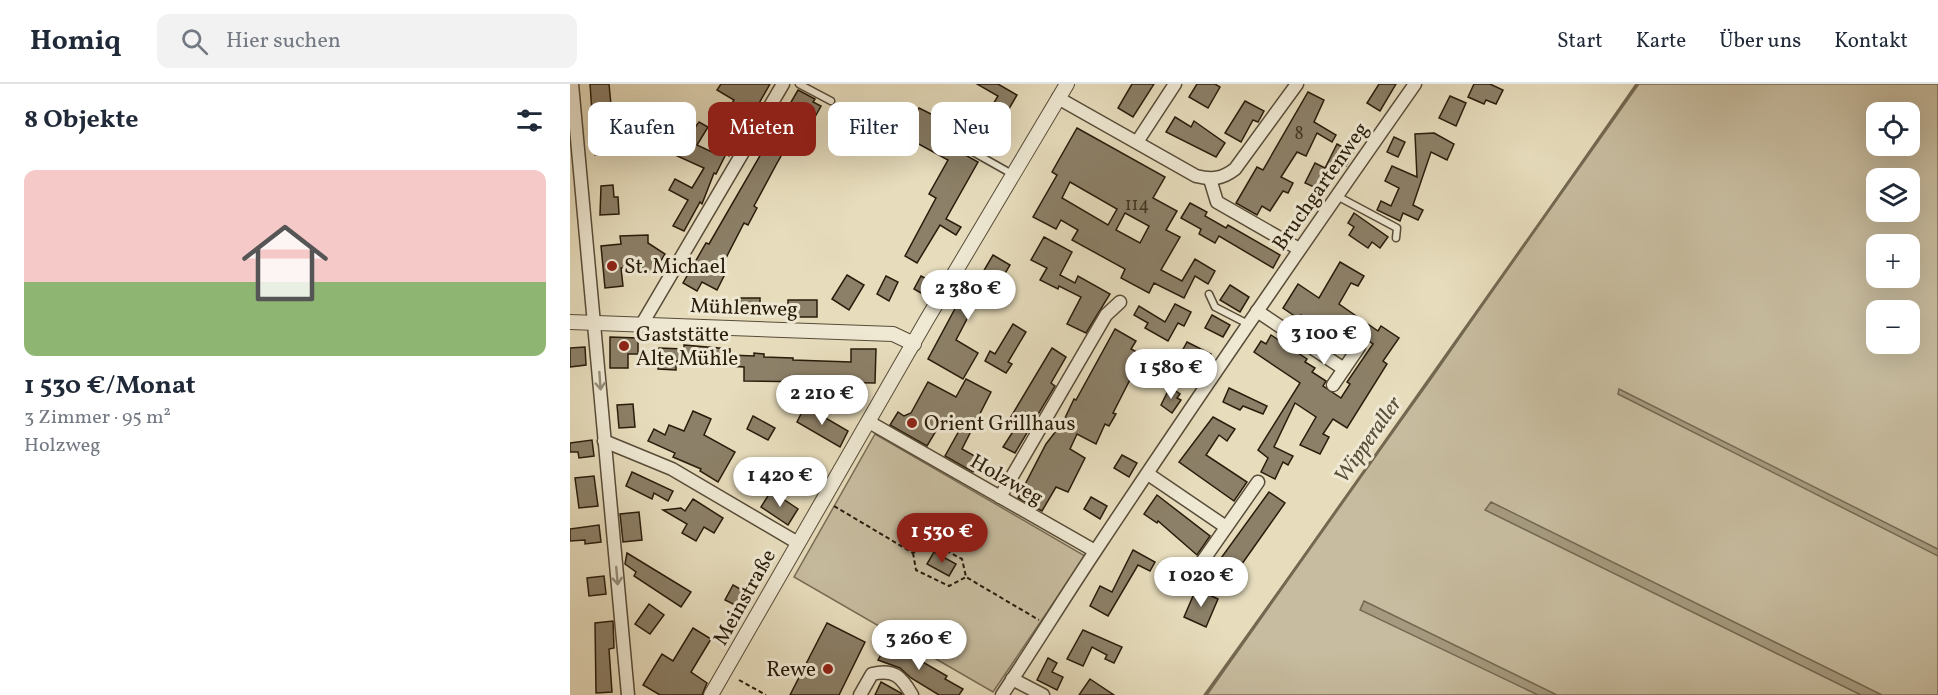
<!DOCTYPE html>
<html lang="de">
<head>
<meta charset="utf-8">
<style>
  :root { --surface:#fff; --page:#f2f2f3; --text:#1f2937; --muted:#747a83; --line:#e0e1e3; --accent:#8f2418 }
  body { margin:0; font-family:Vollkorn,serif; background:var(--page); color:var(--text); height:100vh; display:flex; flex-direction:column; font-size:22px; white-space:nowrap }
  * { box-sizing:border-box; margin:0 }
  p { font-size:20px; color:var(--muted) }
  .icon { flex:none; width:33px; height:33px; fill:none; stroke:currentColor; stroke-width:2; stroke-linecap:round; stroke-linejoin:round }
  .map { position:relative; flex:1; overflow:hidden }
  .sheet { display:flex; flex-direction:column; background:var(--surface); width:570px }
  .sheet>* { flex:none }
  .top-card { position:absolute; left:18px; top:18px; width:570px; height:54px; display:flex; gap:12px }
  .fabs { position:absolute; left:1296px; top:18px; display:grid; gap:12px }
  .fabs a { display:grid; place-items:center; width:54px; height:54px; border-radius:12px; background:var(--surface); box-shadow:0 6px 24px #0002; font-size:30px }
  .price { position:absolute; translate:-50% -51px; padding:0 14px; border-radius:21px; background:#fff; color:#222; font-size:20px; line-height:39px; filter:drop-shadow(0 2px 3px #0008) }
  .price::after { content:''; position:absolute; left:50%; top:36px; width:18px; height:14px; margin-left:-9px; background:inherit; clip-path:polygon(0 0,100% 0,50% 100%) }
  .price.selected { background:var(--accent); color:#fff }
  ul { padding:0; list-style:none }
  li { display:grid; align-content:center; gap:12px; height:318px; padding:0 24px }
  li+li { border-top:2px solid var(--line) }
  li span { display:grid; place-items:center; height:186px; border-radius:12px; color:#555 }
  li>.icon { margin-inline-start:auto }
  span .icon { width:108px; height:108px; fill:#fffc; stroke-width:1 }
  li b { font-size:26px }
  h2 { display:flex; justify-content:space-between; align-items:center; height:72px; padding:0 24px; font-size:26px }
  .pill { padding:0 21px; border-radius:12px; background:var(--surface); box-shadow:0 6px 24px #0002; font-size:21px; line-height:54px }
  .pill.selected { background:var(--accent); color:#fff }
  header { display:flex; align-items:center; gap:36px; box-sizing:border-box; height:84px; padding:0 30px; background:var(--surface); border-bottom:2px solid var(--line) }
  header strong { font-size:28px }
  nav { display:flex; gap:33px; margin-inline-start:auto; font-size:21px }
  .search { width:420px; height:54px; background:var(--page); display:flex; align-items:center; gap:15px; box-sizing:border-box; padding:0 21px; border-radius:12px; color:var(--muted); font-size:22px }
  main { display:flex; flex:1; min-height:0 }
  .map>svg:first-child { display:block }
</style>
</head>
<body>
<header>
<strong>Homiq</strong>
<div class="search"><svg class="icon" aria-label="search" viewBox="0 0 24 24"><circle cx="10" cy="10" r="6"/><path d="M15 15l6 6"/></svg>Hier suchen</div>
<nav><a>Start</a><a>Karte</a><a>Über uns</a><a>Kontakt</a></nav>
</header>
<main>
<section class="sheet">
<h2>8 Objekte<svg class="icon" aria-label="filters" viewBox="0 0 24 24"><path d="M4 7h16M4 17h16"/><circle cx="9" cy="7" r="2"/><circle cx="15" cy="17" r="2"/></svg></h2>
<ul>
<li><span style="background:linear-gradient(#f6c9c9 60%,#8fb573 0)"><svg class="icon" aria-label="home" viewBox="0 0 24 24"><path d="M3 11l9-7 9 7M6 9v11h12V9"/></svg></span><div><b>1 530 €/Monat</b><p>3 Zimmer · 95 m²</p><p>Holzweg</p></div></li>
</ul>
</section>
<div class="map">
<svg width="1368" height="611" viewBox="0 0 1368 611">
  <rect width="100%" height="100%" fill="#e7ddbd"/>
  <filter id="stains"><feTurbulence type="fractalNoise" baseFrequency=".00333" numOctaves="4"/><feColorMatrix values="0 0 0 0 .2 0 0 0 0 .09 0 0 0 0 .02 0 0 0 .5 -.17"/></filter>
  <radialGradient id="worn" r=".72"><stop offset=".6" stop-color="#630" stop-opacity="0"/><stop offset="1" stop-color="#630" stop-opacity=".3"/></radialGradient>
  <g fill="#c7bc9f" stroke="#786c55" stroke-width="1.5" fill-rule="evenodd">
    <path d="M 1066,0 L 1368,0 L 1368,611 L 634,611 L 863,292 ZM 1306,28 L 1340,28 L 1340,62 L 1306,62 ZM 1306,94 L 1340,94 L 1340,128 L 1306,128 ZM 1306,160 L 1340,160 L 1340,194 L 1306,194 ZM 1306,226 L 1340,226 L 1340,260 L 1306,260 Z"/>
    <polygon points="305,350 515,472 423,608 224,493"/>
  </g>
  <g fill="#a69b80" stroke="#746851" stroke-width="1.5">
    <polygon points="1049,305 1368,465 1368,472 1048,310"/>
    <polygon points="921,418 1312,611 1291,611 915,426"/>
    <polygon points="794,517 987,611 968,611 790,526"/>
  </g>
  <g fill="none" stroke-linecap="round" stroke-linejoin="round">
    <polyline stroke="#746851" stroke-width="3" points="636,611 1068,0"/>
  </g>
  <g fill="#8c8068" stroke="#291c0b" stroke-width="1.5" fill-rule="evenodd">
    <polygon points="20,0 39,0 43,42 60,41 62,59 43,60 44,70 25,71"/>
    <polygon points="151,0 200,0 159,72 156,70 146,90 144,89 132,120 130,118 114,147 103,142 118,116 99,106 105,95 122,104 134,84 105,71 129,38 138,43 127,61 144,69 157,44 149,39 164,16 147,6"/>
    <polygon points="407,0 428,0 447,11 436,30 422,22 428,12"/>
    <polygon points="562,0 584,0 563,33 548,24"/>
    <polygon points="627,0 645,0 650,3 638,24 619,13"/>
    <polygon points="809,0 826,0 810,27 797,19"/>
    <polygon points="904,0 920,0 933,6 926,20 916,16 914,20 898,13"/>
    <polygon points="228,6 245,15 243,18 251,22 245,33 241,32 230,54 223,51 206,81 184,122 187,124 178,141 174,139 158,170 151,185 156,188 147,206 132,198 127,207 113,199 136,159 139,160"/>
    <polygon points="738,8 754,16 744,38 766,51 762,58 747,49 736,72 727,68 711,93 723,99 718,109 713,107 700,127 692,122 687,131 666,119 687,83 693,86"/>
    <polygon points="880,12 896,19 886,42 869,34"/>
    <polygon points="675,17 694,27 688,38 683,36 671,58 655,49"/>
    <polygon points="349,24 377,38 367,55 408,78 376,135 391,143 386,151 370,141 347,179 335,172 366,114 359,110 378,76 334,52"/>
    <polygon points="395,26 426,44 415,62 402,55 405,50 387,40"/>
    <polygon points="605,33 621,43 624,37 655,59 646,73 596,48"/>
    <path d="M 507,44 L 595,93 L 583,114 L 607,127 L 596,146 L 610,153 L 591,186 L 612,197 L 625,175 L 645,187 L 638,200 L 625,192 L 614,214 L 584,199 L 579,209 L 551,194 L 555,185 L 502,156 L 508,146 L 491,136 L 486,145 L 463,133 L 487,91 L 482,88 ZM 500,98 L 547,125 L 538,141 L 492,114 ZM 555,129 L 579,142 L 570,159 L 546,146 Z"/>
    <polygon points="864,49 884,60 877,76 861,68 843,121 853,126 848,136 833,129 830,137 807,126 811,117 821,122 829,104 815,97 822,82 847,93 845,50"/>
    <polygon points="824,53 835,58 828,73 817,68"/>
    <polygon points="767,60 783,69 776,82 770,79 755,108 735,99 745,79 755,84"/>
    <polygon points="43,101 44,113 48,113 49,130 30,131 31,102"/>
    <polygon points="620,119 637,128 635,132 656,144 658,141 710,171 703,184 649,152 645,159 629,150 631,145 611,134"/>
    <polygon points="784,129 818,153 810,164 802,158 798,164 779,151 784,143 778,139"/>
    <polygon points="78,151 78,159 95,170 83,190 71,183 51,184 53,202 35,204 31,162 51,160 50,152"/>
    <polygon points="474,153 502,168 490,191 505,199 508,192 540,210 516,249 497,240 511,213 489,202 488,205 470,196 477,184 461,176"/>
    <polygon points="423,171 440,181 427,203 436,207 427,224 408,214 386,256 408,269 393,295 358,275 387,221 392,224"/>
    <polygon points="770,178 794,192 788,202 781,199 769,220 808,247 811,242 829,254 813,277 817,280 777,344 763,335 753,350 759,353 750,370 730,361 746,333 725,319 704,363 723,372 718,381 713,378 705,395 691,388 698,374 688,366 730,299 684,268 691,257 696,260 701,251 737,275 735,278 745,284 742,288 756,297 753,302 771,314 780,300 777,298 803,260 787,249 779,260 758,245 731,231 729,235 713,224 728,200 749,214"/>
    <polygon points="277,191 294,201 279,226 262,215"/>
    <polygon points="316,192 328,198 319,217 307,210"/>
    <polygon points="351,192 364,199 356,212 344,205"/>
    <polygon points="660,201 679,213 670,228 650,216"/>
    <rect x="170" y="214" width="20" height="16"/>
    <rect x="218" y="216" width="29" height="17"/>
    <polygon points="605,220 621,228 614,242 608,239 598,257 575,244 578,239 564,231 569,222 595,238"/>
    <polygon points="642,231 660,241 653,253 635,244"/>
    <polygon points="443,240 456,248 438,278 442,280 436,289 415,277 420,267 425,270"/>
    <polygon points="545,245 566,257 561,265 578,274 572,285 567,282 543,329 546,330 539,342 535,340 526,360 507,350 500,365 515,374 498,408 486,403 472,427 448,414 476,360 493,338 504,315 506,316"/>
    <polygon points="40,253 68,254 68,270 58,270 58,284 40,284"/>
    <polygon points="617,258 641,270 632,284 627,281 616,299 596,289 602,278 605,280"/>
    <polygon points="114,261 160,265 160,271 184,272 184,269 194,270 194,273 223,274 223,276 281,278 281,265 306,265 305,299 174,297 174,283 136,281 136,278 106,277 106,286 88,285 89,264 114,265"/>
    <polygon points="15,263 16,281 0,283 0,264"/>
    <polygon points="482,264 496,273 481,299 485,302 445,369 433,363 444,346 436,341"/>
    <polygon points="396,295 421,308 392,365 410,375 403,388 375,372 390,345 373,335 357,362 320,341 328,328 334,332 341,329 358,298 386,313"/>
    <polygon points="600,303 610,310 607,314 611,316 602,329 591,321"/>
    <polygon points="659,304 697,322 693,330 673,322 670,326 653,318"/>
    <polygon points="63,320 65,343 49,344 47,321"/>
    <polygon points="235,322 278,347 270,363 227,338"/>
    <polygon points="123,327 141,335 134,351 165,368 148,398 130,387 131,385 103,373 105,369 78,357 84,345 95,351 99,341 114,347"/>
    <polygon points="183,332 205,344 198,356 177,345"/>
    <polygon points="643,333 665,345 657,357 649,351 636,371 677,398 664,417 609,378"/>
    <polygon points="22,356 24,372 9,374 8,368 0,368 0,359"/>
    <polygon points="552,371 567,379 559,393 544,384"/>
    <polygon points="62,388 103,407 98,417 84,409 82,415 56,402"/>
    <polygon points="24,392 28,422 9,424 5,394"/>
    <polygon points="201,407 228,425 218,441 191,423"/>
    <polygon points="699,408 715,419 655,504 638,492"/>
    <polygon points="587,411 640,452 627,471 588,437 587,439 574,430"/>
    <polygon points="521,413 537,422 530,435 514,425"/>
    <polygon points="123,415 153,434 144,449 134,443 126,457 112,449 117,440 93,426 111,424 115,427"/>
    <polygon points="69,428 72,456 53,458 50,430"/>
    <polygon points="29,441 31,458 15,460 15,456 0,457 0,445"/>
    <polygon points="563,466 585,478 580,487 568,481 538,532 520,522 530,502 542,508"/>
    <polygon points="364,468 386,480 379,492 357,480"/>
    <polygon points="57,469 121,508 111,523 64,492 66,488 55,480"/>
    <polygon points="34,492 36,510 19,512 17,494"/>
    <polygon points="163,501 179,510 171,524 155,516"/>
    <polygon points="626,505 648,515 636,543 614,533"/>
    <polygon points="79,520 94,531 80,550 65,540"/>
    <polygon points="43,537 44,564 39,565 42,608 26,609 25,539"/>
    <polygon points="257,539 295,558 269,611 220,611"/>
    <polygon points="123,544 141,555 121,588 137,599 132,611 90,611 73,601 92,570 103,577"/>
    <polygon points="513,546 552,563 544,579 535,575 537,571 522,563 513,582 497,575"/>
    <polygon points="318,558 377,592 375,595 393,605 389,611 369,611 341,594 330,584 308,576"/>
    <polygon points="478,574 487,579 482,588 493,593 487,606 467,596"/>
    <polygon points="520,595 544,611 509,611"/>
    <polygon points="311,598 331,609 332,611 305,611"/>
  </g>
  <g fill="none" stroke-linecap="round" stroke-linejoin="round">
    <defs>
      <g id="service">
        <polyline points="229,0 261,17"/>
        <polyline points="387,59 442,90"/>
        <polyline points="767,112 827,144 826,154"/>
        <polyline points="639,210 645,223 678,240"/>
      </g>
      <g id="minor">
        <polyline points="2,0 58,611"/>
        <path d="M 488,14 L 626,92 C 642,96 652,95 665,85 L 727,0"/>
        <polyline points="567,58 605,0"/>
        <polyline points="640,95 647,118 729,165"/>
        <polyline points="687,227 774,285"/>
        <polyline points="72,240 213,0"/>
        <polyline points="763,301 789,263"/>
        <polyline points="299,338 525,467"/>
        <polyline points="34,357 102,385 228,459"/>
        <polyline points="578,390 656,443"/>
        <polyline points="430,413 536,231 550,218"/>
        <polyline points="627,485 688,398"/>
        <polyline points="442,595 473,611"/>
        <path d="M 290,611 L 302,590 C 324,585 331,592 342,611"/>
        <path d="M 432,611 C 464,563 494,514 526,466 C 630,309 737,154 845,0"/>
      </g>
      <g id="tertiary">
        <polyline points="0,238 323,250 344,260"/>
        <polyline points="141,611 356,237 497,0"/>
      </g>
    </defs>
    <use href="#service" stroke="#584c38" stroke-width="9"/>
    <use href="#minor" stroke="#584c38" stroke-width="15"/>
    <use href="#tertiary" stroke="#584c38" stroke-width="16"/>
    <g stroke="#291c0b" stroke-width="2" stroke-dasharray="4.5 3" stroke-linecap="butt">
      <path d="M 264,422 L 343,469 C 361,455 374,466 392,475 L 396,493 L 469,536"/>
      <polyline points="343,469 346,486 379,502 396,493"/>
      <polyline points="169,596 196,611"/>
    </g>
    <use href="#service" stroke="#efe9d4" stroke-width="6"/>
    <use href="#minor" stroke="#efe9d4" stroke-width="12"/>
    <use href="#tertiary" stroke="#efe9d4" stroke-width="14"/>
  </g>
  <defs><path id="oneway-shaft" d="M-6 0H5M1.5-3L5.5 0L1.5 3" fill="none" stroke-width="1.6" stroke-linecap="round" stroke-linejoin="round" transform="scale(1.5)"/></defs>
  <g stroke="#968d7a">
    <use href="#oneway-shaft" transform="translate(30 297) rotate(86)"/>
    <use href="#oneway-shaft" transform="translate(47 492) rotate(85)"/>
  </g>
  <g fill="#8f2418" stroke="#efe9d4" stroke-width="2">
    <circle cx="42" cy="182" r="6"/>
    <circle cx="54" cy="262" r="6"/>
    <circle cx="342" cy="339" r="6"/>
    <circle cx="258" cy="585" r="6"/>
  </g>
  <g text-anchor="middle" stroke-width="6" stroke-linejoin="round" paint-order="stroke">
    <g font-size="18" fill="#423522">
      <text x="729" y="55">8</text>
      <text x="567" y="126">114</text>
    </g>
    <g font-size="21" fill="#291c0b" stroke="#efe9d4">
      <text transform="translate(750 102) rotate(-55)" y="7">Bruchgartenweg</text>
      <text transform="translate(174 223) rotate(2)" y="7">Mühlenweg</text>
      <text transform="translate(437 395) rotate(30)" y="7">Holzweg</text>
      <text transform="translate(174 513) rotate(-61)" y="7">Meinstraße</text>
    </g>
    <g font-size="21" fill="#291c0b" stroke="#efe9d4" text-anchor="start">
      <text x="54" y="189">St. Michael</text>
      <text x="66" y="257">Gaststätte<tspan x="66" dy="24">Alte Mühle</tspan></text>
      <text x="354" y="346">Orient Grillhaus</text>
      <text x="246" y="592" text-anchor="end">Rewe</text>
    </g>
    <g font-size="22" font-style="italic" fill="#5b4f3a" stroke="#efe9d4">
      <text transform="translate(797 355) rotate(-55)" y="8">Wipperaller</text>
    </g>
  </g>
  <rect width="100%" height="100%" filter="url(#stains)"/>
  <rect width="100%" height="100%" fill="url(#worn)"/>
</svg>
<div class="fabs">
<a><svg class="icon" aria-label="locate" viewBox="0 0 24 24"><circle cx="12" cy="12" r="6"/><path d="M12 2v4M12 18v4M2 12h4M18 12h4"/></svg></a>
<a><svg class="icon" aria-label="layers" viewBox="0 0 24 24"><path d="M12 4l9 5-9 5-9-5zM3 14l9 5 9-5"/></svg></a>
<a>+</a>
<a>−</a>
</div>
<b class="price" style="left:398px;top:237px">2 380 €</b>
<b class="price" style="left:754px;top:282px">3 100 €</b>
<b class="price" style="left:601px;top:316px">1 580 €</b>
<b class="price" style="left:252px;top:342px">2 210 €</b>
<b class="price" style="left:210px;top:424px">1 420 €</b>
<b class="price selected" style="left:372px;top:480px">1 530 €</b>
<b class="price" style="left:631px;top:524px">1 020 €</b>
<b class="price" style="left:349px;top:587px">3 260 €</b>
<div class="top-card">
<a class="pill">Kaufen</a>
<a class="pill selected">Mieten</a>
<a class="pill">Filter</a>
<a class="pill">Neu</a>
</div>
</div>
</main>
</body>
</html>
